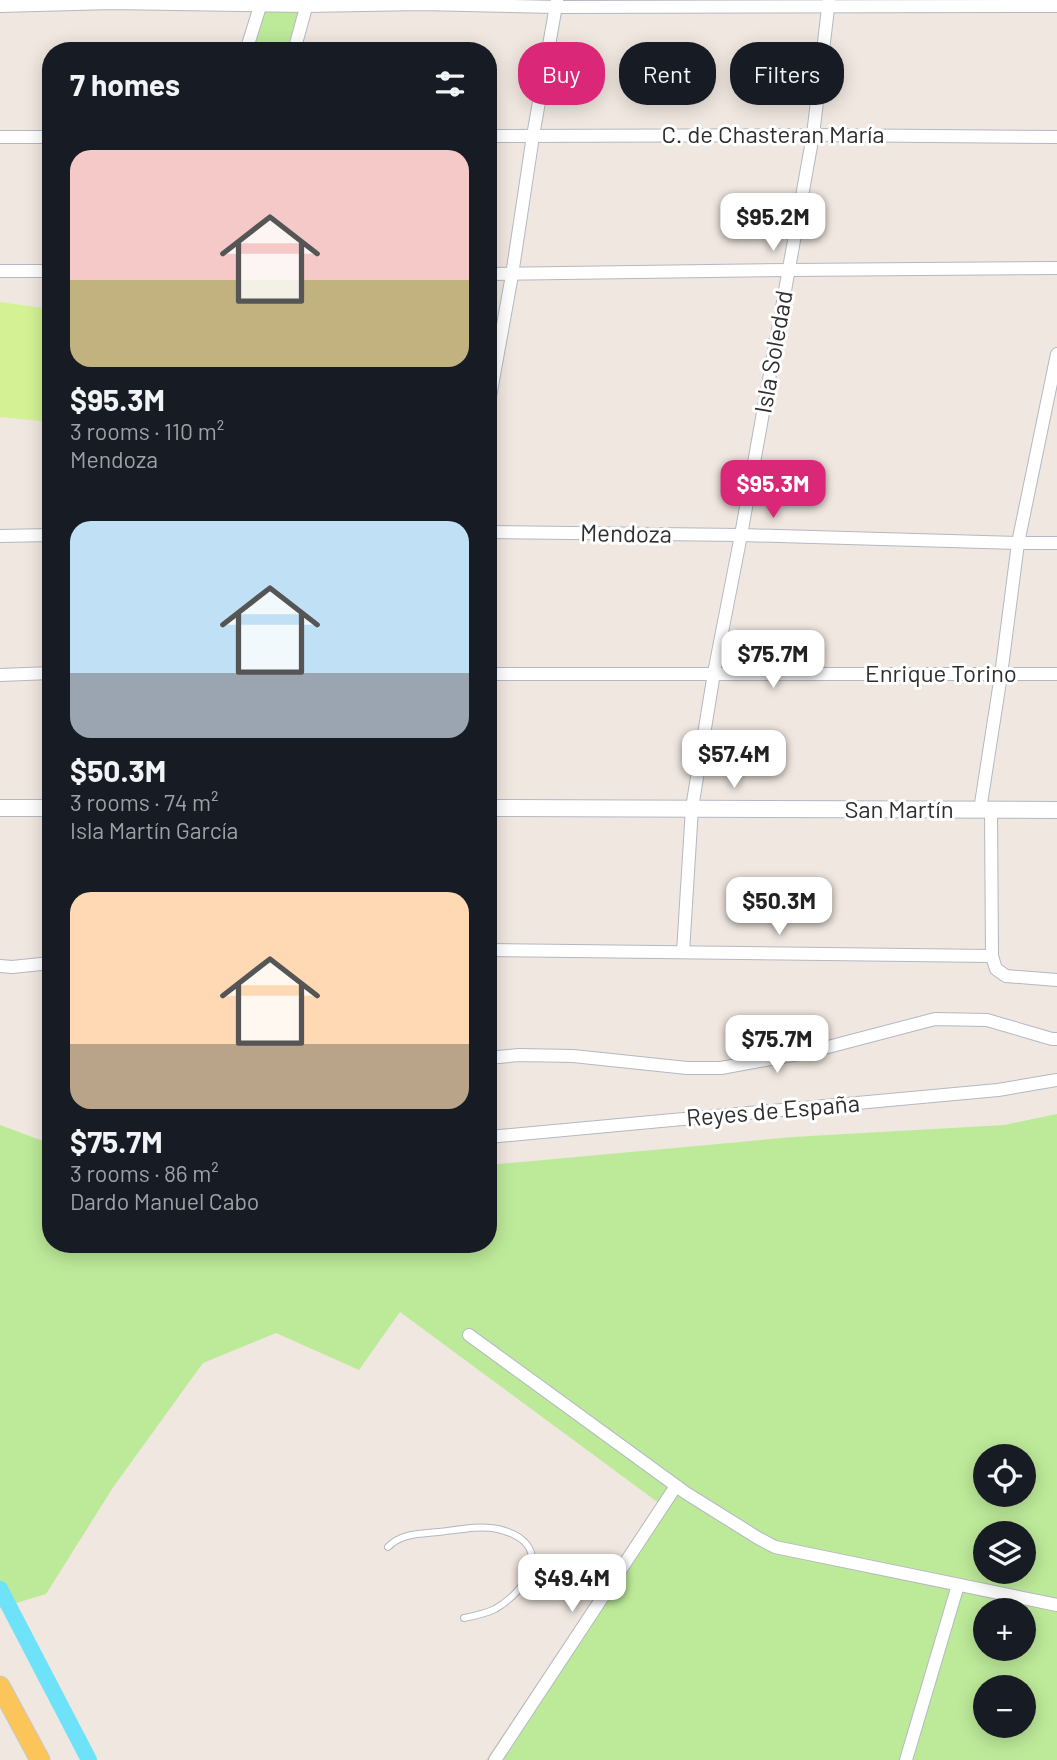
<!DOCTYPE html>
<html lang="en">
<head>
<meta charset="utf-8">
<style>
  :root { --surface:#171b24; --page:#242831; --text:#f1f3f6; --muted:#9ea1a6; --accent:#db2777 }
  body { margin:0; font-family:Barlow,sans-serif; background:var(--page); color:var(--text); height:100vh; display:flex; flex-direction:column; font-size:26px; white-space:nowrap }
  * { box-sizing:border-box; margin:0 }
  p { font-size:23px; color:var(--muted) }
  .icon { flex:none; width:38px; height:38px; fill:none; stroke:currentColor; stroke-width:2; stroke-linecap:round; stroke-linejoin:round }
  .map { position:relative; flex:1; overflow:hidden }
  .drawer { position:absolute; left:42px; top:42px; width:455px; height:1211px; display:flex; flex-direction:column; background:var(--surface); border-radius:28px; box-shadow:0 4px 18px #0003 }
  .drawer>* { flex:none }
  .top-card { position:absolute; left:518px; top:42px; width:434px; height:63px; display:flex; gap:14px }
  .tools { position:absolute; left:973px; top:1444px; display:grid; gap:14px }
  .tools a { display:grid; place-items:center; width:63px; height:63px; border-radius:50%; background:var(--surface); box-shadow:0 4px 18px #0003; font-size:35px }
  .price { position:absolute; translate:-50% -60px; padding:0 16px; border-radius:14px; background:#fff; color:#222; font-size:23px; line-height:46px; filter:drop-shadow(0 2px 4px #0008) }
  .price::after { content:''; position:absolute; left:50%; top:42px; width:21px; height:16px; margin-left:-10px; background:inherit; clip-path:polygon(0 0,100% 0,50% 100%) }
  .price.active { background:var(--accent); color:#fff }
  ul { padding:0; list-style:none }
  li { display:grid; align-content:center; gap:14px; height:371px; padding:0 28px }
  li span { display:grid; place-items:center; height:217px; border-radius:21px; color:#555 }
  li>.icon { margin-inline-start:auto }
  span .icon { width:126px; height:126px; fill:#fffc; stroke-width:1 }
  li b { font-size:30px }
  h2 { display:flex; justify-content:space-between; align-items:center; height:84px; padding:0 28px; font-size:30px }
  .tag { padding:0 24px; border-radius:28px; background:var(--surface); box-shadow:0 4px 18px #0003; font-size:24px; line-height:63px }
  .tag.active { background:var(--accent); color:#fff }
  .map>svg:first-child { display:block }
</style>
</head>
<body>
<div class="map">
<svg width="1057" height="1760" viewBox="0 0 1057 1760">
  <rect width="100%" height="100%" fill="#f0e7e0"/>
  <g fill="#bdea99" fill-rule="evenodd">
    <polygon points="262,0 308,0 294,51 246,51"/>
    <path d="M 1057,1114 L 1057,1760 L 486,1760 L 660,1504 L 400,1312 L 359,1370 L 276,1333 L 203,1363 L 114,1486 L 46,1594 L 0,1608 L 0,1125 L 51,1144 L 51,1244 L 488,1244 L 488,1165 L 793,1137 L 1004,1125 ZM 985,1456 L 1024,1456 L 1024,1494 L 985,1494 ZM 985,1533 L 1024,1533 L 1024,1572 L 985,1572 ZM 985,1610 L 1024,1610 L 1024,1648 L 985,1648 ZM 985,1687 L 1024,1687 L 1024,1726 L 985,1726 Z"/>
  </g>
  <polygon fill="#d4f294" points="0,302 51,309 51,422 0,417"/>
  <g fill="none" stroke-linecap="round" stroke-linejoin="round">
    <polyline stroke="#6de2f8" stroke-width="16" points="0,1589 89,1760"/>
    <defs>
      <path id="lane" d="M 388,1547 C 402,1533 420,1534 439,1532 C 457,1530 479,1525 498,1529 C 555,1543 531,1588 495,1609 C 485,1614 474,1616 464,1618"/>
      <g id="street">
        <polyline points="0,6 112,3 306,6 421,4 557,7 1057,6"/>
        <polyline points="246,51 262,0"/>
        <polyline points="294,51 308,0"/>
        <polyline points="488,136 813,135 1057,137"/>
        <polyline points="0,137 51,137"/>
        <polyline points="0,271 51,271"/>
        <polyline points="488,274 789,270 1057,268"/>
        <polyline points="488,408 512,275 533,136 557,0"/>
        <polyline points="488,532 741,535 1018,543 1057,543"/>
        <polyline points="0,536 51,535"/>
        <polyline points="488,674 1057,674"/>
        <polyline points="0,675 51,673"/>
        <polyline points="980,810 1001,675 1018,543 1057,354"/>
        <polyline points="991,810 992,956"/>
        <polyline points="488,950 992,956 996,969 1006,976 1057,980"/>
        <polyline points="683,952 692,808 714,673 741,535 813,135 829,0"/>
        <polyline points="0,966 12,967 51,963"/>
        <polyline points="488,1058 519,1055 573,1056 687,1068 721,1068 809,1052 935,1019 987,1020 1052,1039 1057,1039"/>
        <polyline points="488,1137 998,1090 1057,1080"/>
        <polyline points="469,1335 686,1493 758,1538 775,1547 1057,1605"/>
        <polyline points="495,1760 676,1486"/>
        <polyline points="906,1760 958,1585"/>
      </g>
      <g id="secondary">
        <polyline points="0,808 51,808"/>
        <polyline points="488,808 1057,810"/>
      </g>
      <polyline id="primary" points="0,1686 40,1760"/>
    </defs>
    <use href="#lane" stroke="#b4b8c2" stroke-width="8"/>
    <use href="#street" stroke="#b4b8c2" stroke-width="14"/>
    <use href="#secondary" stroke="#b4b8c2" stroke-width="18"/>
    <use href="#primary" stroke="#c9c9c9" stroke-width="21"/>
    <use href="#lane" stroke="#fff" stroke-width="6"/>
    <use href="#street" stroke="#fff" stroke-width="12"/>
    <use href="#secondary" stroke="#fff" stroke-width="16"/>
    <use href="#primary" stroke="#fcc559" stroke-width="19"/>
  </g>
  <g text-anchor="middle" stroke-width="6" stroke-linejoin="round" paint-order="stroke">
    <g font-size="24" fill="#2e2e2e" stroke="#fff">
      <text x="773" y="143">C. de Chasteran María</text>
      <text transform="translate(774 352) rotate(-80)" y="8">Isla Soledad</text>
      <text transform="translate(626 534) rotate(1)" y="8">Mendoza</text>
      <text x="941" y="682">Enrique Torino</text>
      <text x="899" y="818">San Martín</text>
      <text transform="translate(773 1111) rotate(-5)" y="8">Reyes de España</text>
    </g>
  </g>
</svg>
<div class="tools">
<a><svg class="icon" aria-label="locate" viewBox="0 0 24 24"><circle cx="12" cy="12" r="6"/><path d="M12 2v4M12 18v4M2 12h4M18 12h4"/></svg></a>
<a><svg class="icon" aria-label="layers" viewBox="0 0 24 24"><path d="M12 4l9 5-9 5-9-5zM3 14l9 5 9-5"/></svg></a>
<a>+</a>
<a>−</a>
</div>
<b class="price" style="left:773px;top:253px">$95.2M</b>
<b class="price active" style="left:773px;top:520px">$95.3M</b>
<b class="price" style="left:773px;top:690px">$75.7M</b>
<b class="price" style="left:734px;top:790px">$57.4M</b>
<b class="price" style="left:779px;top:937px">$50.3M</b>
<b class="price" style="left:777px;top:1075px">$75.7M</b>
<b class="price" style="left:572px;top:1614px">$49.4M</b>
<div class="top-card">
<a class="tag active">Buy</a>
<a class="tag">Rent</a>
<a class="tag">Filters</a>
</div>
<section class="drawer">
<h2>7 homes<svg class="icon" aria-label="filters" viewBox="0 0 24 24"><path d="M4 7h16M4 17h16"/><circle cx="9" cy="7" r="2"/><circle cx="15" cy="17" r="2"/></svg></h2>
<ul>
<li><span style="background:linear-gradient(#f6c9c9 60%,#c2b280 0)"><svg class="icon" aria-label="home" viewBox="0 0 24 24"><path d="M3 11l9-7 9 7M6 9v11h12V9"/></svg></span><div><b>$95.3M</b><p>3 rooms · 110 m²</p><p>Mendoza</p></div></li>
<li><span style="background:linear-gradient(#bfe0f5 70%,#9aa5b1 0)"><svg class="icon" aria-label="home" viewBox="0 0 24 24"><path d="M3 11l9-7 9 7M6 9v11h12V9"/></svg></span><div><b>$50.3M</b><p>3 rooms · 74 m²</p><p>Isla Martín García</p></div></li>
<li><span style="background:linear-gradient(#ffd9b3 70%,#b9a48a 0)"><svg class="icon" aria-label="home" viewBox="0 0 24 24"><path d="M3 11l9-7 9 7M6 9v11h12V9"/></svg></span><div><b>$75.7M</b><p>3 rooms · 86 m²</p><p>Dardo Manuel Cabo</p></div></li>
</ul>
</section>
</div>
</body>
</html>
